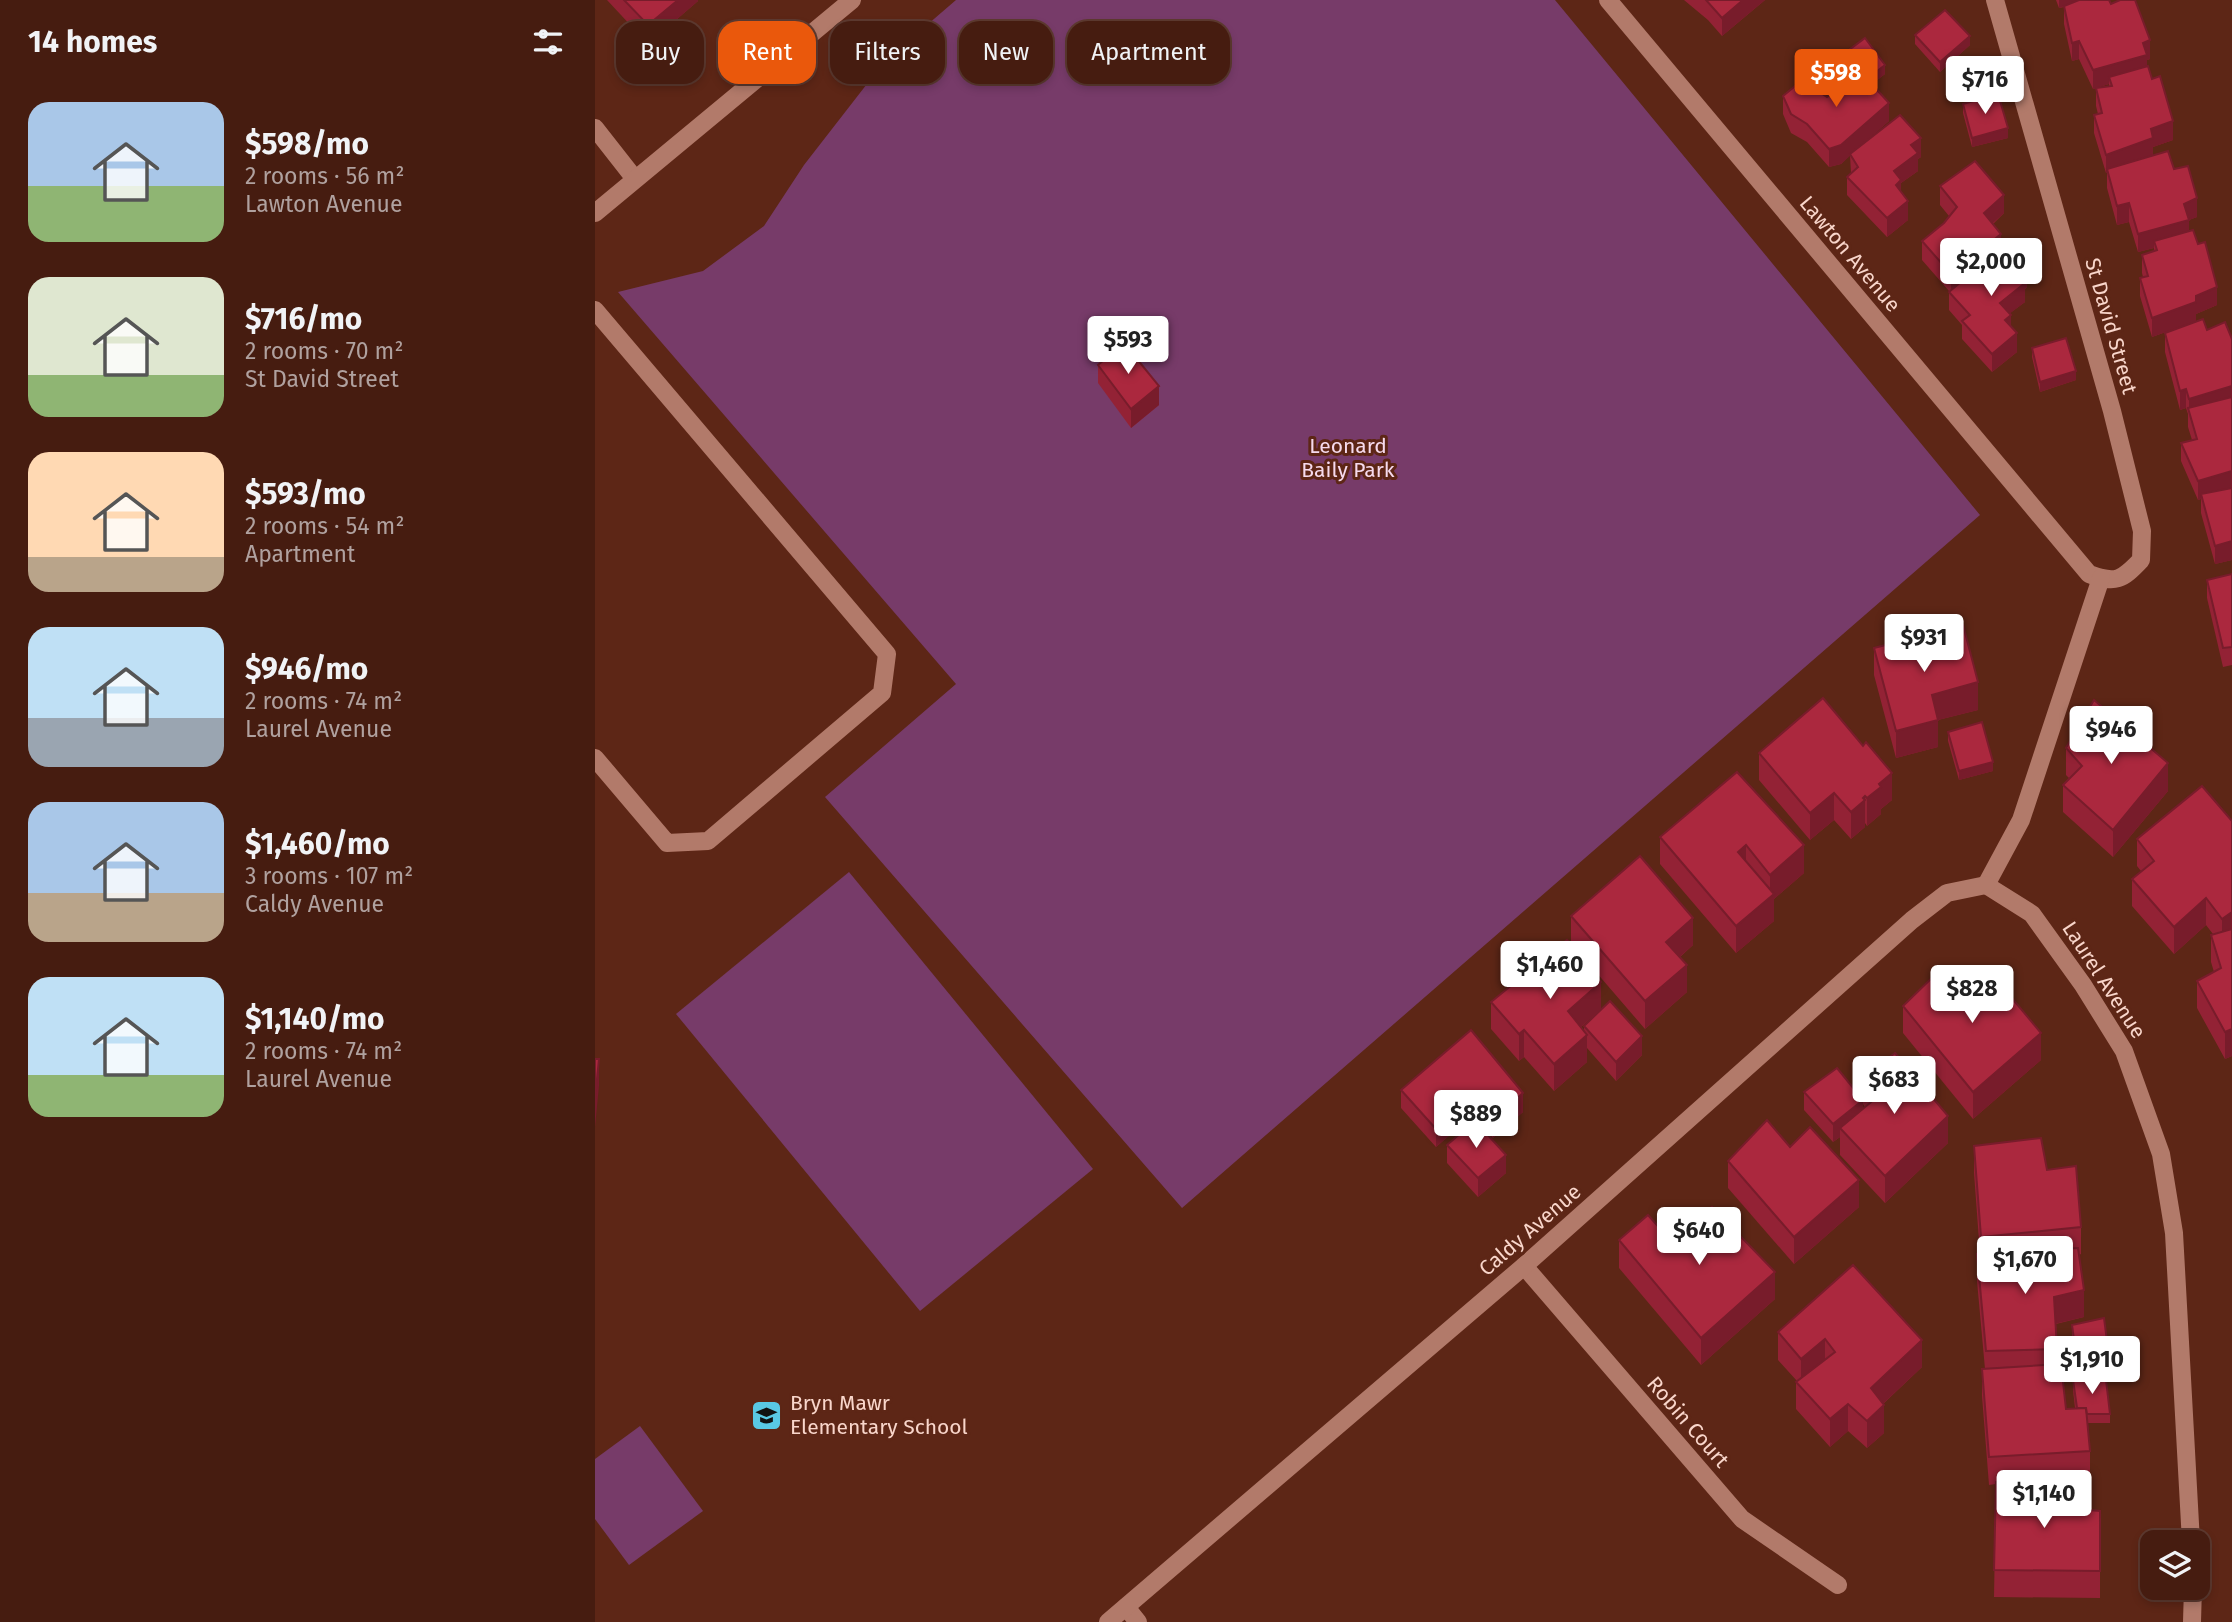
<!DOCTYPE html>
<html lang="en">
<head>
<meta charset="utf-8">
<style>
  :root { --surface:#461c10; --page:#50291e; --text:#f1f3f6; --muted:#b0a19f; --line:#5e3a30; --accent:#ea580c }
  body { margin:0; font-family:"Fira Sans",sans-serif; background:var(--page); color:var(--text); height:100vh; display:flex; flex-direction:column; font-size:26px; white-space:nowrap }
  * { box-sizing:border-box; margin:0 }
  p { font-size:23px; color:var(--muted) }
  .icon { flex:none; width:38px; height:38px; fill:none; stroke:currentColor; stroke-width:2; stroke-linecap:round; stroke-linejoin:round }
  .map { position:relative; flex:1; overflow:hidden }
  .side { display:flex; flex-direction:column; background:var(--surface); width:595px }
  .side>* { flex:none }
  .guide { position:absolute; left:21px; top:21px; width:665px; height:63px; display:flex; gap:14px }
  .fabs { position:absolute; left:1545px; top:1530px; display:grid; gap:14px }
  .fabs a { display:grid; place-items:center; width:70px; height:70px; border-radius:14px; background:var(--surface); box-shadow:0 4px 10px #0003,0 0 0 2px var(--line); font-size:35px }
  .price { position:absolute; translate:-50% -60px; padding:0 16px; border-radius:7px; background:#fff; color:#222; font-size:23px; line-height:46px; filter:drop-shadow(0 2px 4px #0008) }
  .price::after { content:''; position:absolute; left:50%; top:42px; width:21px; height:16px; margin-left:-10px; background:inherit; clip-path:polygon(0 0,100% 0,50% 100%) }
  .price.on { background:var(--accent); color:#fff }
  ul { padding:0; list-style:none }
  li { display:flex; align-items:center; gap:21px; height:175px; padding:0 28px }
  li span { display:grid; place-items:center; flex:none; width:196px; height:140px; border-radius:21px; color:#555 }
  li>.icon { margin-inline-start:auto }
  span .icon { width:84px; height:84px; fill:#fffc; stroke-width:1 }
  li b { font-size:30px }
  h2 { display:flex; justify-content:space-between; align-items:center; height:84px; padding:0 28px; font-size:30px }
  .tag { padding:0 24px; border-radius:21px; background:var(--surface); box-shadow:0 4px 10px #0003,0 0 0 2px var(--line); font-size:24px; line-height:63px }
  .tag.on { background:var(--accent); color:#fff }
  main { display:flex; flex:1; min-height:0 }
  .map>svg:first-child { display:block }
</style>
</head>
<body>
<main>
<section class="side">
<h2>14 homes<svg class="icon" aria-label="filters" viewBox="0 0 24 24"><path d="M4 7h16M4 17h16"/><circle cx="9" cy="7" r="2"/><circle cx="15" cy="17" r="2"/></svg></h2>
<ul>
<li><span style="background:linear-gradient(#a9c7e8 60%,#8fb573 0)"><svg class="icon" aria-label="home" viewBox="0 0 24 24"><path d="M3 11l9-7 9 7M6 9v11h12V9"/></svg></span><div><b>$598/mo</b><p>2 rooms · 56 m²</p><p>Lawton Avenue</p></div></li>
<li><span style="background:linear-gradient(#dfe7d0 70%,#8fb573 0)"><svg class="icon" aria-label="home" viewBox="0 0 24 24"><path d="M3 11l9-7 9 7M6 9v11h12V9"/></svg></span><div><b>$716/mo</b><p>2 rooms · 70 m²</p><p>St David Street</p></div></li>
<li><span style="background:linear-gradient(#ffd9b3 75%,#b9a48a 0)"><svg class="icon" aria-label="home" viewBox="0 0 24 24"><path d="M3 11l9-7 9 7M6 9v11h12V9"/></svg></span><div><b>$593/mo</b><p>2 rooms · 54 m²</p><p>Apartment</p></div></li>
<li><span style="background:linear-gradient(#bfe0f5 65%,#9aa5b1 0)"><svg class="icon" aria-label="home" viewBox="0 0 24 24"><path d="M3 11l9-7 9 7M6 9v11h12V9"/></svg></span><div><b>$946/mo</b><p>2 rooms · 74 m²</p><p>Laurel Avenue</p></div></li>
<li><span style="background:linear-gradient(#a9c7e8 65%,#b9a48a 0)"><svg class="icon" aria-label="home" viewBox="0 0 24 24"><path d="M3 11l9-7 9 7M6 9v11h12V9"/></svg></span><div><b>$1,460/mo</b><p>3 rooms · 107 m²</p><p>Caldy Avenue</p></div></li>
<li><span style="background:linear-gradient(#bfe0f5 70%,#8fb573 0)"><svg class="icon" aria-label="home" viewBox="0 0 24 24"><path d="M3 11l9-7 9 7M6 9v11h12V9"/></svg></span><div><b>$1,140/mo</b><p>2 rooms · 74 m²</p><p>Laurel Avenue</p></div></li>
</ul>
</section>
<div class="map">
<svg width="1637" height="1622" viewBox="0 0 1637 1622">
  <rect width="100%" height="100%" fill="#5d2616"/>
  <g fill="#773b69">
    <polygon points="361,0 960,0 1385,515 587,1208 230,797 361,684 23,292 108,271 169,226 209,165 289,62"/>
    <polygon points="254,872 498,1169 325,1311 81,1014"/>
    <polygon points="45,1426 108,1511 34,1565 0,1519 0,1459"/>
  </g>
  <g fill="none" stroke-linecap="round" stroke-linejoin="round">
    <g stroke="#b27a6a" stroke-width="18">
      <path d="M 1013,0 L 1494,574 C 1521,584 1527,580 1546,560 L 1547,531 L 1517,411 L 1400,0"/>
      <polyline points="0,128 40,179"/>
      <polyline points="0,213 257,0"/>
      <polyline points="0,310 292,654 287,693 113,841 72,843 0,758"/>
      <polyline points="1391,885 1437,914 1488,985 1529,1051 1566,1154 1579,1233 1596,1542"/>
      <polyline points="1391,885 1426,820 1506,578"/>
      <polyline points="929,1266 1147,1519 1243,1585"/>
      <polyline points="531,1607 543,1622"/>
      <polyline points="513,1622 929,1266 1317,920 1352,893 1391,885"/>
      <polyline points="1597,1622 1598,1587"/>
    </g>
  </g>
  <g fill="#932235" fill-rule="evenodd">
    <polygon points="12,0 103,0 103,1 53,44"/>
    <polygon points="1089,0 1170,0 1127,36 1113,20"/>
    <path d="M 1461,0 L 1514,0 L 1516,4 L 1555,59 L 1552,60 L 1552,67 L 1578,140 L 1558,147 L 1558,156 L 1579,169 L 1602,217 L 1594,220 L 1594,231 L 1622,305 L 1601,314 L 1601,321 L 1557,337 L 1545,296 L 1545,278 L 1548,277 L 1547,273 L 1547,255 L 1559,251 L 1559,248 L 1543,252 L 1534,222 L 1522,225 L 1512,188 L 1512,173 L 1511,173 L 1499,133 L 1499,115 L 1503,114 L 1501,106 L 1501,88 L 1498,89 L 1484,59 L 1477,61 L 1469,24 L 1469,7 L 1464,8 ZM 1514,84 L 1514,87 L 1501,88 Z"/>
    <polygon points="1320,35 1375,45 1345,72 1320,44"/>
    <polygon points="1238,62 1290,74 1277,84 1294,121 1271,141 1326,157 1323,159 1323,171 1306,183 1306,192 1313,220 1292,237 1252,195 1252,177 1256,173 1255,155 1246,164 1234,167 1212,142 1196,133 1188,114 1188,96 1232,97 1250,85 1238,72"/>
    <polygon points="1368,104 1413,138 1377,147 1368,113"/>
    <polygon points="1345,186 1409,213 1398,224 1406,248 1432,287 1430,289 1430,302 1415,313 1416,326 1422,352 1397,372 1367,339 1367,325 1354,310 1354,291 1327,260 1327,241 1349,223 1354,216 1345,205"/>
    <polygon points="1612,330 1637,339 1637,561 1637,560 1620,564 1606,513 1606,499 1603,500 1586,461 1586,443 1597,440 1593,427 1593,414 1591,408 1585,410 1570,352 1570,333"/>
    <polygon points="1437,348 1481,380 1445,392 1437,357"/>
    <polygon points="503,365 564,405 536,428 503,383"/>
    <polygon points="1637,574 1637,665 1628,667 1612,598 1612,580"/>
    <polygon points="1279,648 1383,710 1343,720 1343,747 1301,758 1279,675"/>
    <polygon points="1353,732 1398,771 1364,780 1353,741"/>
    <polygon points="1471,748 1573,791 1518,857 1468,812 1468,785 1474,778 1471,775"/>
    <polygon points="1164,753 1297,800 1286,809 1286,814 1272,826 1270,823 1270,827 1256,839 1239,820 1215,840 1164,780"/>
    <polygon points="1142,772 1209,873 1179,899 1179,921 1141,953 1065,864 1065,837"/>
    <polygon points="1637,821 1637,1056 1630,1059 1602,1008 1602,981 1619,972 1616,962 1616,935 1618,934 1611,925 1579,954 1537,906 1537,879 1546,871 1542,866 1542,839"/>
    <polygon points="976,916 1098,945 1085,957 1092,992 1050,1029 976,943"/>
    <polygon points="1362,991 1446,1060 1378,1119 1308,1033 1308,1006"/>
    <polygon points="896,1002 1006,1009 986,1027 989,1031 989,1026 1047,1055 1021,1081 992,1048 992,1062 959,1091 929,1057 924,1061 896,1029"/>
    <polygon points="876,1030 928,1112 898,1138 878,1115 841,1147 806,1108 806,1090"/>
    <polygon points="1268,1077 1353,1143 1290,1203 1245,1155 1245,1137 1238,1142 1209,1110 1209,1092 1268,1109 1270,1107 1268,1104"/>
    <polygon points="852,1145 911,1173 883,1197 852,1163"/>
    <polygon points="1379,1146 1452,1170 1486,1227 1486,1254 1484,1255 1489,1317 1461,1324 1462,1364 1471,1409 1480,1408 1478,1390 1478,1380 1515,1414 1515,1423 1492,1423 1495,1451 1495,1479 1425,1483 1474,1508 1505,1511 1505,1598 1399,1597 1401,1484 1394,1485 1387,1396 1387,1369 1390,1369 1382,1281 1382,1254 1385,1254 1379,1173"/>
    <polygon points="1195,1147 1264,1207 1199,1264 1133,1188 1133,1161"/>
    <polygon points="1024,1240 1077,1242 1180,1299 1106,1365 1024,1268"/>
    <polygon points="1258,1265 1327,1367 1288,1404 1289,1433 1272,1448 1253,1431 1235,1447 1201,1409 1201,1382 1202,1381 1183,1360 1183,1332"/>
    <polygon points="1477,1325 1514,1356 1514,1365 1482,1371 1477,1335"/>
  </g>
  <g fill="#781c2b">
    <polygon points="83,0 103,0 103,1 53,44 53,25"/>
    <polygon points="1148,0 1170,0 1127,36 1127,18"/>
    <polygon points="1464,0 1489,0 1464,8"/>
    <polygon points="1375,36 1375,45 1345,72 1345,62"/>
    <polygon points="1555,40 1555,59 1552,60 1552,73 1514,77 1514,84 1498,89 1498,70 1548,43"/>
    <polygon points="1484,41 1484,59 1477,61 1477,43"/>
    <polygon points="1290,65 1290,74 1260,97 1260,88"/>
    <polygon points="1294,103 1294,121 1246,164 1234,167 1234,149"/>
    <polygon points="1578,121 1578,140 1558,147 1558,157 1512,169 1512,173 1511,173 1511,155 1556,129"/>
    <polygon points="1413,128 1413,138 1377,147 1377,138"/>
    <polygon points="1326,138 1326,157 1323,159 1323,171 1306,183 1306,199 1301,204 1299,171 1316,145"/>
    <polygon points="1409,195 1409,213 1389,231 1389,213"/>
    <polygon points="1602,198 1602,217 1594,220 1594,239 1559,241 1559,248 1543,252 1543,234 1589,204"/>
    <polygon points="1313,201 1313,220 1292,237 1292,218"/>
    <polygon points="1534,203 1534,222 1522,225 1522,206"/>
    <polygon points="1406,234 1406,252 1356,293 1356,274"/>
    <polygon points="1432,268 1432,287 1430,289 1430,302 1405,321 1405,303 1424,275"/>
    <polygon points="1622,287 1622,305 1601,314 1601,321 1557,337 1557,318 1601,296"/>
    <polygon points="1416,315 1416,333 1410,320"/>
    <polygon points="1422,333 1422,352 1397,372 1397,354"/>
    <polygon points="1481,371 1481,380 1445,392 1445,382"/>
    <polygon points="564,386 564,405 536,428 536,409"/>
    <polygon points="1637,386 1637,404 1594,413 1594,399"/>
    <polygon points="1591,389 1591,408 1585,410 1585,391"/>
    <polygon points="1637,471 1637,489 1606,494 1606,499 1603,500 1603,481"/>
    <polygon points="1637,541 1637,560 1620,564 1620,546"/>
    <polygon points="1383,682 1383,710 1343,720 1343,747 1301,758 1301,731 1337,695"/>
    <polygon points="1398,762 1398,771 1364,780 1364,771"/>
    <polygon points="1573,763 1573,791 1518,857 1518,830"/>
    <polygon points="1297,773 1297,800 1286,809 1286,814 1272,826 1272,798 1284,784"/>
    <polygon points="1239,793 1239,820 1215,840 1215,813"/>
    <polygon points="1270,796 1270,827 1256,839 1256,812"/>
    <polygon points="1151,845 1151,872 1143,852"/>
    <polygon points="1209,845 1209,873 1179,899 1179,921 1141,953 1141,926 1175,897 1175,875"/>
    <polygon points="1611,898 1611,925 1579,954 1579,927"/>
    <polygon points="1637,912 1637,939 1627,946 1627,919"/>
    <polygon points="1098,918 1098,945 1071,969 1071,942"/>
    <polygon points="1092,965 1092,992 1050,1029 1050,1001"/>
    <polygon points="1006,982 1006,1009 973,1038 973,1011"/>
    <polygon points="1637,1029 1637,1056 1630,1059 1630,1032"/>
    <polygon points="929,1030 929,1057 924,1061 924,1034"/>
    <polygon points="1446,1033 1446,1060 1378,1119 1378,1092"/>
    <polygon points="992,1035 992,1062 959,1091 959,1064"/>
    <polygon points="1047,1036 1047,1055 1021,1081 1021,1062"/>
    <polygon points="4,1059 4,1086 0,1127 0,1099"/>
    <polygon points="928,1093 928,1112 898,1138 898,1120"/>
    <polygon points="878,1097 878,1115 841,1147 841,1129"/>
    <polygon points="1268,1100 1268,1118 1245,1128 1245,1137 1238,1142 1238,1124"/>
    <polygon points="1353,1116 1353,1143 1290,1203 1290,1176"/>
    <polygon points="911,1155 911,1173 883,1197 883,1178"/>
    <polygon points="1264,1180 1264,1207 1199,1264 1199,1237"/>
    <polygon points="1180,1272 1180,1299 1106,1365 1106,1338"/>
    <polygon points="1489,1290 1489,1317 1459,1324 1459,1297"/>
    <polygon points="1230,1339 1230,1366 1206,1386 1206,1359"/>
    <polygon points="1327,1340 1327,1367 1276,1415 1276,1388"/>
    <polygon points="1253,1404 1253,1431 1235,1447 1235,1419"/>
    <polygon points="1289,1405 1289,1433 1272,1448 1272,1421"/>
  </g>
  <g fill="#ab283e" stroke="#781c2b" stroke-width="2">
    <polygon points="29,0 83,0 53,25"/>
    <polygon points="1111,0 1148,0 1127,18"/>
    <polygon points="1484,0 1514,0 1516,4 1525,0 1540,0 1555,40 1548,43 1552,55 1498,70 1484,41 1477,43 1469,6"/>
    <polygon points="1350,10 1375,36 1345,62 1320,35"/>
    <polygon points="1270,38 1290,65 1272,79 1270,77 1260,79 1255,82 1238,62"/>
    <polygon points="1553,66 1557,79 1565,76 1578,121 1556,129 1558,138 1511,155 1499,115 1507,113 1501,88 1517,86 1514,77"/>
    <polygon points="1270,77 1294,103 1246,145 1234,149 1212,124 1196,114 1188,96 1210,78 1220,89 1232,97 1260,79"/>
    <polygon points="1403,94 1413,128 1377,138 1368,104"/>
    <polygon points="1305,115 1326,138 1316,145 1323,153 1299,171 1306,180 1301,185 1313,201 1292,218 1252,177 1263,167 1255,154"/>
    <polygon points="1573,151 1579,169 1593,166 1602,198 1589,204 1594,220 1543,234 1534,203 1522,206 1512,169"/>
    <polygon points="1380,161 1409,195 1389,213 1406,234 1356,274 1327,241 1349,223 1362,207 1345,186"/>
    <polygon points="1598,230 1603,244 1610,242 1622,287 1601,296 1601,302 1557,318 1545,278 1553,276 1547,255 1562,250 1559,241"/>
    <polygon points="1411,244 1432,268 1424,275 1430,283 1405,303 1416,315 1410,320 1422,333 1397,354 1367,321 1375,315 1354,292"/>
    <polygon points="1608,319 1612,330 1630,322 1637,339 1637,386 1594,399 1591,389 1585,391 1570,333"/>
    <polygon points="1471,338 1481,371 1445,382 1437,348"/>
    <polygon points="529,343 564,386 536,409 503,365"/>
    <polygon points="1637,397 1637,471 1603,481 1586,443 1602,439 1593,408"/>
    <polygon points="1637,488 1637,542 1637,541 1620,546 1606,494"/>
    <polygon points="1637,574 1637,647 1628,648 1612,580"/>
    <polygon points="1368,625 1383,682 1337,695 1343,720 1301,731 1279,648"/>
    <polygon points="1228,698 1268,746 1271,742 1297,773 1284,784 1286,787 1272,798 1270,796 1268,798 1270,800 1256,812 1239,793 1215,813 1164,753"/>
    <polygon points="1499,700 1573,763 1518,830 1468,785 1487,766 1471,748"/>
    <polygon points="1387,722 1398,762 1364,771 1353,732"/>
    <polygon points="1142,772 1209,845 1175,875 1151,845 1143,852 1179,894 1141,926 1065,837"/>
    <polygon points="1607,786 1637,821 1637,912 1627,919 1611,898 1579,927 1537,879 1559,861 1542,839"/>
    <polygon points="1045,856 1098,918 1071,942 1092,965 1050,1001 976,916"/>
    <polygon points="1637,929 1637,1029 1630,1032 1602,981 1626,968 1616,935"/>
    <polygon points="972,940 1006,982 973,1011 992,1035 959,1064 929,1030 924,1034 896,1002"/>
    <polygon points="1391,967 1446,1033 1378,1092 1308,1006 1345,970 1362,991"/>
    <polygon points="1015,1001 1047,1036 1021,1062 989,1026"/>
    <polygon points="876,1030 928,1093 898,1120 878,1097 841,1129 806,1090"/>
    <polygon points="1300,1053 1353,1116 1290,1176 1245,1128 1282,1097 1268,1077"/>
    <polygon points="0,1059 4,1059 0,1099"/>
    <polygon points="1242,1068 1268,1100 1238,1124 1209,1092"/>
    <polygon points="1172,1120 1195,1147 1215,1127 1264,1180 1199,1237 1133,1161"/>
    <polygon points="880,1121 911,1155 883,1178 852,1145"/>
    <polygon points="1446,1138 1452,1170 1481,1166 1486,1227 1386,1237 1379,1146"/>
    <polygon points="1117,1207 1180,1272 1106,1338 1024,1240 1053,1215 1077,1242"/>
    <polygon points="1483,1248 1489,1290 1459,1297 1462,1349 1391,1351 1382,1254"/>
    <polygon points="1258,1265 1327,1340 1276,1388 1289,1405 1272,1421 1253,1404 1235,1419 1201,1382 1240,1352 1230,1339 1206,1359 1183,1332"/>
    <polygon points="1509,1318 1514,1356 1482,1362 1477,1325"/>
    <polygon points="1466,1364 1471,1409 1491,1408 1495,1451 1394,1457 1387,1369"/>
    <polygon points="1478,1380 1511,1380 1515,1414 1492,1414 1491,1408 1482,1408"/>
    <polygon points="1401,1482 1474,1484 1473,1508 1505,1511 1505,1571 1399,1570"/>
  </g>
  <defs>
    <symbol id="school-square" viewBox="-11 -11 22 22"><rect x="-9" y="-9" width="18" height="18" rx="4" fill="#59c8e4" stroke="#5d2616"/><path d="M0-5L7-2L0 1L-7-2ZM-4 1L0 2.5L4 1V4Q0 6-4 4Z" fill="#111"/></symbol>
  </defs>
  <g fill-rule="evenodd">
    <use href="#school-square" x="154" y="1398" width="35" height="35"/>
  </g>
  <g text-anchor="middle" stroke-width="6" stroke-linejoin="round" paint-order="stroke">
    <g font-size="21" fill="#f9d6cb" stroke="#5d2616">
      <text transform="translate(1255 254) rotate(50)" y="7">Lawton Avenue</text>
      <text transform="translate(1516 326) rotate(74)" y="7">St David Street</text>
      <text transform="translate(1509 980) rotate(57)" y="7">Laurel Avenue</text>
      <text transform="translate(935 1230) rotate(-41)" y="7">Caldy Avenue</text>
      <text transform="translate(1093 1422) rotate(49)" y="7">Robin Court</text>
    </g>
    <g font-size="21" fill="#f6daed" stroke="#5d2616">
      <text x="753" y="453">Leonard<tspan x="753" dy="24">Baily Park</tspan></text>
    </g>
    <g font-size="21" fill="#f9d6cb" stroke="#5d2616" text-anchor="start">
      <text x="195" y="1410">Bryn Mawr<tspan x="195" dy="24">Elementary School</tspan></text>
    </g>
  </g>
</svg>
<div class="fabs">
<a><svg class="icon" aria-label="layers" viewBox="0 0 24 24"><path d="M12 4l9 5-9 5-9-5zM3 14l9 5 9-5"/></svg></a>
</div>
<b class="price on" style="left:1241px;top:109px">$598</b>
<b class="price" style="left:1390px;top:116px">$716</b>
<b class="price" style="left:1396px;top:298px">$2,000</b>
<b class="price" style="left:533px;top:376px">$593</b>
<b class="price" style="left:1329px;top:674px">$931</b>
<b class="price" style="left:1516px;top:766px">$946</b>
<b class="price" style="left:955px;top:1001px">$1,460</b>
<b class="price" style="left:1377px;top:1025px">$828</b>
<b class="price" style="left:1299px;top:1116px">$683</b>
<b class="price" style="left:881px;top:1150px">$889</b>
<b class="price" style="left:1104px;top:1267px">$640</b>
<b class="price" style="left:1430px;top:1296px">$1,670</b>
<b class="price" style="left:1497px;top:1396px">$1,910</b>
<b class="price" style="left:1449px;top:1530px">$1,140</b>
<div class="guide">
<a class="tag">Buy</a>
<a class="tag on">Rent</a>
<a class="tag">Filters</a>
<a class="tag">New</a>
<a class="tag">Apartment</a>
</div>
</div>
</main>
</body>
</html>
